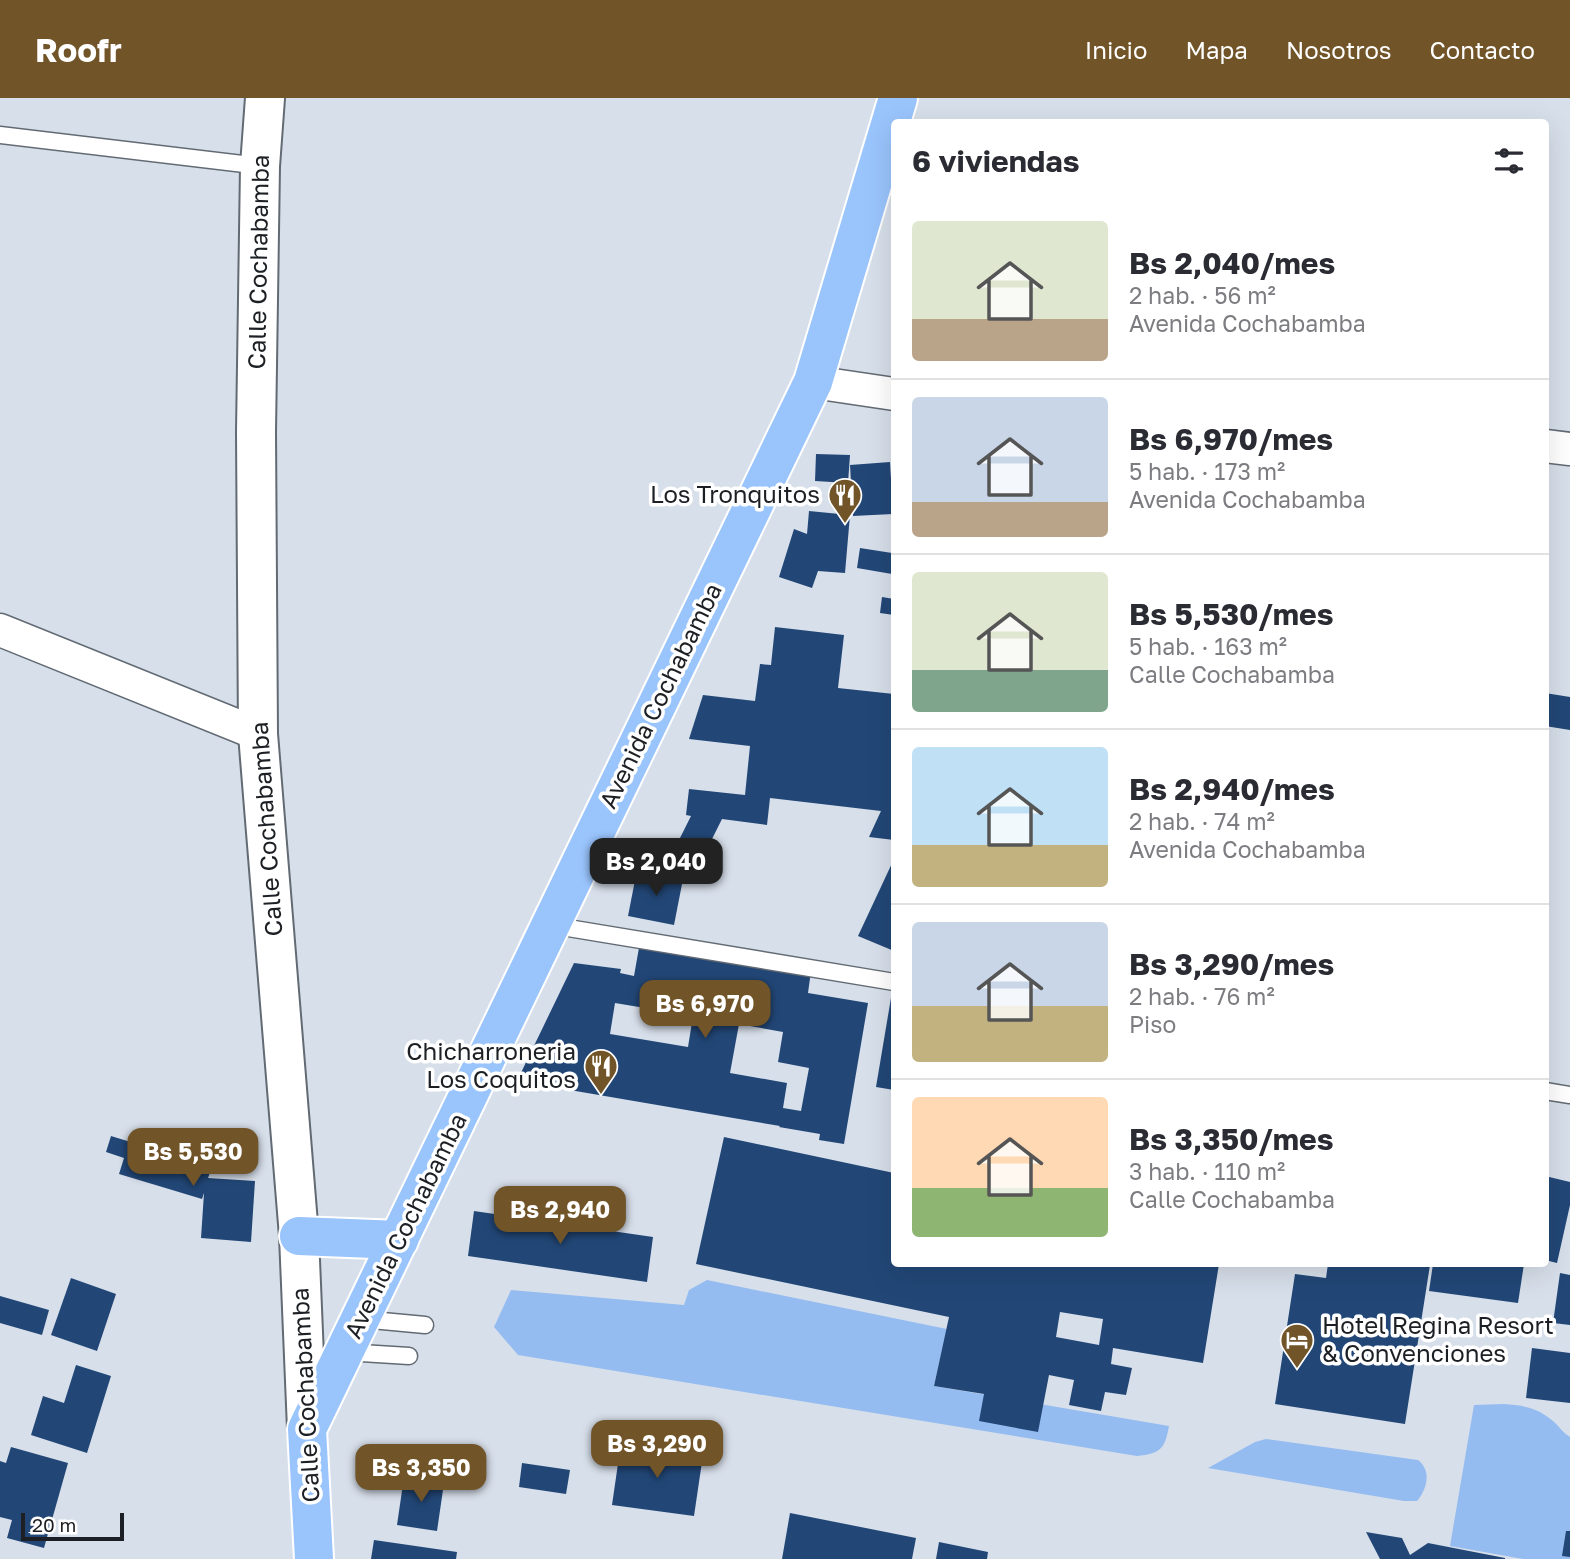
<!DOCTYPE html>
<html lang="es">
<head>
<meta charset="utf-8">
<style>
  :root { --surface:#fff; --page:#f7f7f7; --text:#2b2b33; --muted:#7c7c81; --line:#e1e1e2; --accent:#715428 }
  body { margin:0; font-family:"Golos Text",sans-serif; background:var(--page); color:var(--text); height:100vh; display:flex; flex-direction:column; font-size:26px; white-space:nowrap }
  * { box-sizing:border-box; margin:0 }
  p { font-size:23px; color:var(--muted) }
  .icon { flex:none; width:38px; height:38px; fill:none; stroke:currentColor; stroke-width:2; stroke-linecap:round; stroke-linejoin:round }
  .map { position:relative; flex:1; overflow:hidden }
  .side { position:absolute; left:891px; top:21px; width:658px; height:1148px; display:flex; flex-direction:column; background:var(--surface); border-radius:7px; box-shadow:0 7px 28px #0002 }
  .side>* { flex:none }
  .scale { position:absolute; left:21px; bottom:18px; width:103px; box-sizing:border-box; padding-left:7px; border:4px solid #1c1f23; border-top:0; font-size:19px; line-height:24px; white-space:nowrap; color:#1c1f23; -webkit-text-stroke:5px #fff; paint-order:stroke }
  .price { position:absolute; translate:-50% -60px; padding:0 16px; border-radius:14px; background:var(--accent); color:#fff; font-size:23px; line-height:46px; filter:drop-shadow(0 2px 4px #0008) }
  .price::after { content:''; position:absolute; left:50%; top:42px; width:21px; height:16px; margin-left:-10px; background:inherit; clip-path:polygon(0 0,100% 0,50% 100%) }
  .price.selected { background:#222; color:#fff }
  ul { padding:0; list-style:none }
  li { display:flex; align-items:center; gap:21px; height:175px; padding:0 21px }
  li+li { border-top:2px solid var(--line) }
  li span { display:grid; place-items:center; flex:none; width:196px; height:140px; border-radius:7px; color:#555 }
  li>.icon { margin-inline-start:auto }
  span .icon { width:84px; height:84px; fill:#fffc; stroke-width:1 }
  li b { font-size:30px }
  h2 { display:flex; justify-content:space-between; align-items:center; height:84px; padding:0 21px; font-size:30px }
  header { display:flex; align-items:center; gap:42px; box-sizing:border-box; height:98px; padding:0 35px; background:var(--accent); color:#fff }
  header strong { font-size:33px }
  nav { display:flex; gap:38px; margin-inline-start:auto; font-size:24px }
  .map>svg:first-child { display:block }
</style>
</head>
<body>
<header>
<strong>Roofr</strong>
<nav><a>Inicio</a><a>Mapa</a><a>Nosotros</a><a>Contacto</a></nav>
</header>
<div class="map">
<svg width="1570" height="1461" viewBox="0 0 1570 1461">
  <rect width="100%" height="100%" fill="#d7dfea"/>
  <g fill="#95bcf1">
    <path d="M 707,1182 L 947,1231 L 934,1288 L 1169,1328 C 1165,1350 1161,1356 1137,1358 L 518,1257 L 494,1229 L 511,1192 L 684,1207 L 689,1192 Z"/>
    <path d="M 1504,1306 C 1523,1307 1538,1310 1553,1323 C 1559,1328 1563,1335 1570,1339 L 1570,1461 L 1523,1461 L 1450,1448 L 1474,1307 Z"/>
    <path d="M 1266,1341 L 1418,1362 C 1432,1373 1427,1391 1417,1403 L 1404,1403 L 1208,1370 L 1255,1344 Z"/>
  </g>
  <g fill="#224777" fill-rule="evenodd">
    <polygon points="816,356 850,357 848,385 815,383"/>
    <polygon points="890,364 893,416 853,418 850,367"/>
    <polygon points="809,413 850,417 845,475 818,473 812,490 779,479 794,431 807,436"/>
    <polygon points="892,444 894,444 892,476 857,470 860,450 892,455"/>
    <polygon points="882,499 894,501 894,517 880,515"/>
    <polygon points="775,529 844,537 838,590 894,596 894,742 869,739 881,713 770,700 767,727 722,721 696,773 670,760 691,718 686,717 689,691 745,697 750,648 689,641 703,597 755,603 760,566 771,567"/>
    <polygon points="1545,595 1570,599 1570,632 1545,628"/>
    <polygon points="894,761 894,853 858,838"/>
    <polygon points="637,772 683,781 674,827 628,818"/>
    <path d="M 640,844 L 811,873 L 808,895 L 868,905 L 844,1046 L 819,1042 L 820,1036 L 779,1029 L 780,1028 L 517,983 L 574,865 L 621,871 L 620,875 L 634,878 ZM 615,905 L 693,918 L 688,949 L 610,936 ZM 739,926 L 783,934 L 778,964 L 809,970 L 801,1013 L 783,1010 L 787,985 L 730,975 Z"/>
    <polygon points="893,888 894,889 894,992 876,989"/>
    <polygon points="111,1038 212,1069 208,1080 255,1083 251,1144 201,1140 204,1095 202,1101 119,1076 124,1060 106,1054"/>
    <path d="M 724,1039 L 894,1075 L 894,1166 L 1219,1166 L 1203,1265 L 1113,1250 L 1111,1266 L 1132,1270 L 1126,1297 L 1105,1294 L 1101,1313 L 1069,1307 L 1074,1282 L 1049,1277 L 1038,1334 L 979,1323 L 984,1296 L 934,1288 L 949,1219 L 696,1166 ZM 1060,1214 L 1103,1221 L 1099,1247 L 1056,1239 Z"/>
    <polygon points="1545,1078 1570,1084 1570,1107 1557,1165 1545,1162"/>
    <polygon points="474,1113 653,1139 647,1184 468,1158"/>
    <polygon points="1328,1166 1419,1166 1430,1167 1405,1326 1275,1306 1295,1176 1326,1180"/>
    <polygon points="1433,1166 1524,1166 1518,1205 1429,1193"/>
    <polygon points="1560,1175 1570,1177 1570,1227 1553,1225"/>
    <polygon points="71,1180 116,1196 97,1253 51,1237"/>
    <polygon points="0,1198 49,1212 42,1237 0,1225"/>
    <polygon points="1532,1250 1570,1255 1570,1305 1526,1300"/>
    <polygon points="76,1267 111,1278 87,1355 31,1337 43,1298 64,1305"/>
    <polygon points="621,1345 703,1357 694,1418 612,1407"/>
    <polygon points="11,1349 68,1365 44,1450 7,1440 12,1422 0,1419 0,1363 6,1365"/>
    <polygon points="522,1365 570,1372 566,1396 519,1389"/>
    <polygon points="404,1379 444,1385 437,1433 397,1427"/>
    <polygon points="790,1415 916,1440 912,1461 782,1461"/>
    <polygon points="1566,1433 1570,1433 1570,1459 1562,1458"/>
    <polygon points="1366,1434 1402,1440 1410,1457 1428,1445 1505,1460 1505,1461 1380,1461"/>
    <polygon points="374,1442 457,1454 456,1461 371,1461"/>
    <polygon points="939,1444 988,1454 987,1461 936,1461"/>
  </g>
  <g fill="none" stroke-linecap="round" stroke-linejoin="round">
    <defs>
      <g id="lane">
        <polyline points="0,37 260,68"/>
        <polyline points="550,827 894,884"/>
        <polyline points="1545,993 1570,997"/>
        <polyline points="361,1221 425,1227"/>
        <polyline points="345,1254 409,1258"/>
      </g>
      <g id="street">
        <polyline points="813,284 894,296"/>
        <polyline points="1545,348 1570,351"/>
        <polyline points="0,532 258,636"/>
      </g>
      <polyline id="secondary" points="265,0 260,68 256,334 258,636 299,1138 307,1331"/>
      <g id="primary">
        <polyline points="299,1138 399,1142"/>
        <polyline points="314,1461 307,1331 813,284 898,0"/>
      </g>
    </defs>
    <use href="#lane" stroke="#626a73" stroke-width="19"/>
    <use href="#street" stroke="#626a73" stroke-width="35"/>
    <use href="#secondary" stroke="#626a73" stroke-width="42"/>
    <use href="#primary" stroke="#fff" stroke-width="42"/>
    <use href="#lane" stroke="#fff" stroke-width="16"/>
    <use href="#street" stroke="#fff" stroke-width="32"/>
    <use href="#secondary" stroke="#fff" stroke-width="38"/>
    <use href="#primary" stroke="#99c4fc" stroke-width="38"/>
  </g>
  <defs>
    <symbol id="restaurant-pin" viewBox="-11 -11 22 30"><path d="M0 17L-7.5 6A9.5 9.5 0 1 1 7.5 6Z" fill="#715428" stroke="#fff"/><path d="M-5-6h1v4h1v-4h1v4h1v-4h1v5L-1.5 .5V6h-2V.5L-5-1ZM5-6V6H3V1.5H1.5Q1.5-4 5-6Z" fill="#fff"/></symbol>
    <symbol id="hotel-pin" viewBox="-11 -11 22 30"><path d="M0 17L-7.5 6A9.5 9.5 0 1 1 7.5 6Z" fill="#715428" stroke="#fff"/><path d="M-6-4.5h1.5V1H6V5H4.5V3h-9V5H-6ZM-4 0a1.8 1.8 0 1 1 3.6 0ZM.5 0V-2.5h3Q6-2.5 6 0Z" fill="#fff"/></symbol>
  </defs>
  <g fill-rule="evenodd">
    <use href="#restaurant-pin" x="826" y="378" width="38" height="52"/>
    <use href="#restaurant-pin" x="582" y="949" width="38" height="52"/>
    <use href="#hotel-pin" x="1278" y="1223" width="38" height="52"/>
  </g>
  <g text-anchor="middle" stroke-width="7" stroke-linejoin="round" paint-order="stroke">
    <g font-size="24" fill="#1c1f23" stroke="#fff">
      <text transform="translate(259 164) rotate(-89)" y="8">Calle Cochabamba</text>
      <text transform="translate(661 598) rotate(-64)" y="8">Avenida Cochabamba</text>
      <text transform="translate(267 731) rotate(-94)" y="8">Calle Cochabamba</text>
      <text transform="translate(406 1128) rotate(-64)" y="8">Avenida Cochabamba</text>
      <text transform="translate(306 1297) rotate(-93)" y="8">Calle Cochabamba</text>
    </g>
    <g font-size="24" fill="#1c1f23" stroke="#fff" text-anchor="end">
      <text x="820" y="405">Los Tronquitos</text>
      <text x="576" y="962">Chicharroneria<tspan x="576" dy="28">Los Coquitos</tspan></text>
      <text x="1322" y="1236" text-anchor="start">Hotel Regina Resort<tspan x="1322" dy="28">&amp; Convenciones</tspan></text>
    </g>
  </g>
</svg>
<div class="scale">20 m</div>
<b class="price selected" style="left:656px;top:800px">Bs 2,040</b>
<b class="price" style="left:705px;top:942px">Bs 6,970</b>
<b class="price" style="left:193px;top:1090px">Bs 5,530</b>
<b class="price" style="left:560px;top:1148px">Bs 2,940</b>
<b class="price" style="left:657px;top:1382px">Bs 3,290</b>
<b class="price" style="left:421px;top:1406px">Bs 3,350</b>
<section class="side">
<h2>6 viviendas<svg class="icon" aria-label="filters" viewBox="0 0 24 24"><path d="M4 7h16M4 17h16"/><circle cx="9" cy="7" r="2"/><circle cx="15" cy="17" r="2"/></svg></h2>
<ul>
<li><span style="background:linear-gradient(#dfe7d0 70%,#b9a48a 0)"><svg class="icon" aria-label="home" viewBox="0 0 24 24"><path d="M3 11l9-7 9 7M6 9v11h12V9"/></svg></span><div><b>Bs 2,040/mes</b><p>2 hab. · 56 m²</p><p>Avenida Cochabamba</p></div></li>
<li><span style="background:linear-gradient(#c9d6e8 75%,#b9a48a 0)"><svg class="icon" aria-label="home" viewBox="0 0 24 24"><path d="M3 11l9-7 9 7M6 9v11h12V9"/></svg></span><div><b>Bs 6,970/mes</b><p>5 hab. · 173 m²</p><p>Avenida Cochabamba</p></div></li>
<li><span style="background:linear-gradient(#dfe7d0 70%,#7fa58c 0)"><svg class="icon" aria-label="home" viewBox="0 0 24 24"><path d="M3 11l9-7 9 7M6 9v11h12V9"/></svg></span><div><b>Bs 5,530/mes</b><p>5 hab. · 163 m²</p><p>Calle Cochabamba</p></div></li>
<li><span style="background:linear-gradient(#bfe0f5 70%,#c2b280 0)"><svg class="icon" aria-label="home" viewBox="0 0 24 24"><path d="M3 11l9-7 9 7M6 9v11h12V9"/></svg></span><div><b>Bs 2,940/mes</b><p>2 hab. · 74 m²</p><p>Avenida Cochabamba</p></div></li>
<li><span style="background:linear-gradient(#c9d6e8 60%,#c2b280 0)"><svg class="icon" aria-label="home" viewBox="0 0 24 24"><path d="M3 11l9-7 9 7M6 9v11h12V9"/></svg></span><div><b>Bs 3,290/mes</b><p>2 hab. · 76 m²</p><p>Piso</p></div></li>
<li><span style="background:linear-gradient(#ffd9b3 65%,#8fb573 0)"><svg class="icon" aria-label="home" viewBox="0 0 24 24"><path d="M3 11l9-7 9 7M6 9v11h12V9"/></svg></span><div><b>Bs 3,350/mes</b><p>3 hab. · 110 m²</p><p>Calle Cochabamba</p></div></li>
</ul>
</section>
</div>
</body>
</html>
